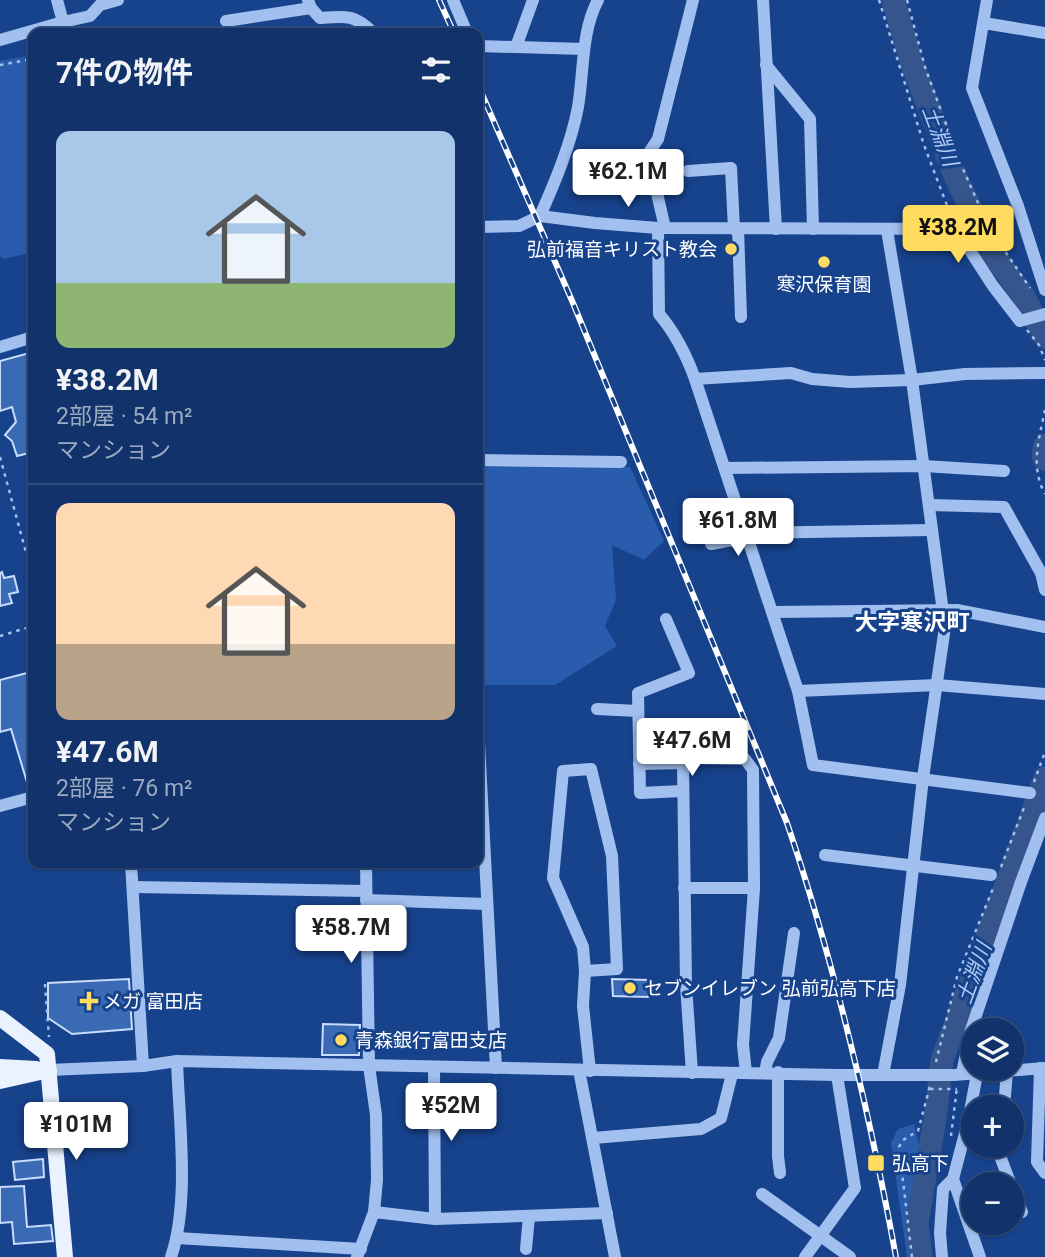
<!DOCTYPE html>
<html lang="ja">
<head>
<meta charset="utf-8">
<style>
  :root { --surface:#11326a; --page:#1a3a70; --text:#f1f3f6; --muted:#9caac1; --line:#304d7e; --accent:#ffdb60 }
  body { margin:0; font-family:Roboto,"Noto Sans JP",sans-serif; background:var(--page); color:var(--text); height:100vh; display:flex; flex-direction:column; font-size:26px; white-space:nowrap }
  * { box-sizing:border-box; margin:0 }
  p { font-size:23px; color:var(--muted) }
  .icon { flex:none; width:38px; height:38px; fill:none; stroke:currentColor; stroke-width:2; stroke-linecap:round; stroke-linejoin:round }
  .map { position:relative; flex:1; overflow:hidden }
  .details { position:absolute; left:28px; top:28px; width:455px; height:840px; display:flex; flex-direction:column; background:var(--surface); border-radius:14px; box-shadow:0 2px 5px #0004,0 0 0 2px var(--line) }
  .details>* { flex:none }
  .buttons { position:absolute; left:961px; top:1018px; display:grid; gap:14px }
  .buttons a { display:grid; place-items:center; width:63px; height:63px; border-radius:50%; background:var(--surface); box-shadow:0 2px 5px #0004,0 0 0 2px var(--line); font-size:35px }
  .price { position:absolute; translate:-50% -60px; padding:0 16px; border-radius:7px; background:#fff; color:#222; font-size:23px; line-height:46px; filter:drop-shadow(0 2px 4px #0008) }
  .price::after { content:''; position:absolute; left:50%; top:42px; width:21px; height:16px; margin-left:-10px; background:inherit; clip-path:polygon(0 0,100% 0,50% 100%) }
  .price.current { background:var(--accent); color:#111 }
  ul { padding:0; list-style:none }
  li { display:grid; align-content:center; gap:14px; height:371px; padding:0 28px }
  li+li { border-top:2px solid var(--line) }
  li span { display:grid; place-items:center; height:217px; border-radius:14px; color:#555 }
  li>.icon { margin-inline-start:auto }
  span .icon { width:126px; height:126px; fill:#fffc; stroke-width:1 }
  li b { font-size:30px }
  h2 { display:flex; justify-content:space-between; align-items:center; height:84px; padding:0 28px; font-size:30px }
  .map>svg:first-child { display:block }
</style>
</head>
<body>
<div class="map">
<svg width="1045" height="1257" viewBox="0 0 1045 1257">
  <rect width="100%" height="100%" fill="#17438d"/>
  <g fill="#295cac">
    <polygon points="33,55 33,252 4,259 0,256 0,61"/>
    <polygon points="478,465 630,467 664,541 644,560 612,545 616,600 605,626 617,646 555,685 484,685 478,537"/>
    <polygon points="914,1124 920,1148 913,1230 915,1257 907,1257 891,1143 898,1129"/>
  </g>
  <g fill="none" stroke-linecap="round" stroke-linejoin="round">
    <g stroke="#35558c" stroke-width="23">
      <polyline points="893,0 911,61 956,178 993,254 1023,295 1045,337"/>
      <polyline points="1045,445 1043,455 1045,459"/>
      <polyline points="921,1257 917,1223 935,1119 942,1060 1045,778"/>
    </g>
  </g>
  <g fill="#3b6ab4" stroke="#c8dcfb" stroke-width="2">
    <polygon points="33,352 33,452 17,456 12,441 5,435 16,422 12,407 0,411 0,361"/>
    <polygon points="2,572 4,578 14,576 18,592 9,594 12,603 0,606 0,573"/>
    <polygon points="27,673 33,694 33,788 29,789 11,729 0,732 0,680"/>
    <polygon points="129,979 132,1029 72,1034 48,1018 48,983"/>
    <polygon points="612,979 649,980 648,997 613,996"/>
    <polygon points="323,1024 360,1025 359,1055 322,1055"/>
    <polygon points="43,1159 44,1177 15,1180 13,1162"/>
    <polygon points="24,1186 27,1227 51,1225 53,1241 14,1244 12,1222 0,1223 0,1187"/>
  </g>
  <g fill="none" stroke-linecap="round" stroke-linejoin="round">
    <g stroke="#a2c0ef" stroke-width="2.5" stroke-dasharray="3.5 5" stroke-linecap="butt">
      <polyline points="879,0 924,145 951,216"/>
      <polyline points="907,0 925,67 960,162 988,226 1030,288"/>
      <polyline points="0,65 33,59"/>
      <polyline points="1027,330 1039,345 1045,360"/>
      <path d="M 1045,410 C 1039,439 1030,467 1045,494"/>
      <polyline points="0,457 33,578"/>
      <polyline points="0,636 33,626"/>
      <polyline points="1034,782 1045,752"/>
      <polyline points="1001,867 1025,805"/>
      <polyline points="45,984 49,1037"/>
      <polyline points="936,1062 957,977 994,886"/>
      <polyline points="930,1089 957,1089"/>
      <polyline points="951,1136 957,1087"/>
      <polyline points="912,1257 899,1147 903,1140 918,1131 930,1086"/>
    </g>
    <g stroke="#a2c0ef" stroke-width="12">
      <polyline points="57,0 63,22 90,16 100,5 118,0"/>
      <path d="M 308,0 L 311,8 L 320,18 C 345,16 355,14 373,33"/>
      <polyline points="453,0 467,33"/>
      <polyline points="763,0 776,229"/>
      <polyline points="987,0 972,88 1018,206 1045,290"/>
      <polyline points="226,21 311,8"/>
      <polyline points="984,23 1045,33"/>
      <polyline points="0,40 63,22"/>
      <polyline points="478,46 584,49"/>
      <polyline points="516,47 533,0"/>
      <polyline points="766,65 810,119 813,229"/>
      <polyline points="688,171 731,168 734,229"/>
      <path d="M 540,216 C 555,182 571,144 578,107 C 584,72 581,32 598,0"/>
      <polyline points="478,227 519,226 540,216 595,223 658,228 956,229 993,286 1020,321 1045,314"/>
      <path d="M 658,228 L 659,314 C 676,334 686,354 695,379 L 798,691 L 813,765 L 1030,793"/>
      <polyline points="665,228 648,154 658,139 693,0"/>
      <polyline points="738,229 741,317"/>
      <polyline points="0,347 33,337"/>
      <polyline points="695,379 791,373 812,379 850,382 912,380 965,374 1045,373"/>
      <polyline points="478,460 621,462"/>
      <polyline points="725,468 924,466 1004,471"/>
      <polyline points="930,505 1004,507 1041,573 1045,590"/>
      <polyline points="747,533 932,530"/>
      <polyline points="711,544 749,537"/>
      <polyline points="773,612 957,610 1045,627"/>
      <polyline points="666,619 689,673 638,693 640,793 682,791"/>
      <polyline points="798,691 937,685 1045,694"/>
      <polyline points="597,709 638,711"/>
      <polyline points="478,724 496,1068"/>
      <polyline points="683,763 686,985 692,1073"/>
      <polyline points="639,764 683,763 699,758 745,759 753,770 754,888"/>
      <polyline points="0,806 33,797"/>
      <polyline points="825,855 991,875"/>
      <polyline points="131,863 143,1066"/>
      <polyline points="133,887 366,891"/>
      <polyline points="684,888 754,888 743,1045 746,1073"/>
      <polyline points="366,900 487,904"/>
      <polyline points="585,971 617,969 612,856 591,769 563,771 553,878 583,947 585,971 583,1006 590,1071"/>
      <polyline points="434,1067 435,1219"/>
      <polyline points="1040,1068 1037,1162 1045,1173"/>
      <polyline points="49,1070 143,1066 177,1061 837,1075 954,1075 1045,1068"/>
      <polyline points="579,1070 615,1257"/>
      <polyline points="778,1072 778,1156 780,1173"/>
      <polyline points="765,1073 767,1062 779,1038 794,933"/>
      <polyline points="962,1074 970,1033 1021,882 1045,818"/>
      <polyline points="883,1075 900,985 923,778 945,627 912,380 887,230"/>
      <polyline points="1004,1108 1007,1071"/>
      <polyline points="593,1138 701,1129 721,1118 732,1074"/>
      <polyline points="1001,1146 1000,1156 1011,1185"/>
      <polyline points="953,1179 980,1257"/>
      <polyline points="1012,1185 1022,1212"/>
      <polyline points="762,1194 850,1257"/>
      <polyline points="374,1212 435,1219 607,1213"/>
      <polyline points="177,1238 361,1249"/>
      <polyline points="526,1249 529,1216"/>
      <path d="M 171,1257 C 190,1202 179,1121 177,1061"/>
      <polyline points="357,1257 374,1212 377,1180 376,1115 369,1066 366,863"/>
      <polyline points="805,1257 855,1188 837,1075"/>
      <polyline points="942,1257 940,1233 943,1189 953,1179 968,1122 977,1074"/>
    </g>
    <g stroke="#eaf1ff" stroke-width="16">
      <polyline points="0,1018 47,1054 65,1257"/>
      <polyline points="0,1067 36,1069"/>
      <polyline points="0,1081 49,1070"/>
    </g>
    <defs>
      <g id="rail">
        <polyline points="439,0 454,33"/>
        <path d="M 478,85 L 573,303 L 787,823 C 835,964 869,1111 896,1257"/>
      </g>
    </defs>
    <use href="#rail" stroke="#fff" stroke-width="6"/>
    <use href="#rail" stroke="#17438d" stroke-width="3.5" stroke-dasharray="10" stroke-linecap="butt"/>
  </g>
  <g fill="#ffdb60" stroke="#17438d" stroke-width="2.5">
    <circle cx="731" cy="249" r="7"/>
    <circle cx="824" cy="262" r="7"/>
    <circle cx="630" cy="988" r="7"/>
    <path d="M85.5 990.5h7v7h7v7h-7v7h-7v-7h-7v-7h7z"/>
    <circle cx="341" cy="1040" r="7"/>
    <rect x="867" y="1154" width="18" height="18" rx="3.5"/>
  </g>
  <g text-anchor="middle" stroke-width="6" stroke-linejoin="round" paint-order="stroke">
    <g font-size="19" fill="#fff" stroke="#17438d" text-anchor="start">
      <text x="717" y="256" text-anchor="end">弘前福音キリスト教会</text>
      <text x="824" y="291" text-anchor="middle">寒沢保育園</text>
      <text x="644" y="995">セブンイレブン 弘前弘高下店</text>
      <text x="103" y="1008">メガ 富田店</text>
      <text x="355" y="1047">青森銀行富田支店</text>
      <text x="892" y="1170">弘高下</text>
    </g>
    <g font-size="21" font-style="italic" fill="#aecbf6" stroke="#17438d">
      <text transform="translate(940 136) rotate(69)" y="7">土淵川</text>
      <text transform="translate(974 973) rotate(-70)" y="7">土淵川</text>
    </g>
    <g font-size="23" font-weight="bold" fill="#fff" stroke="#17438d">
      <text x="912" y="630">大字寒沢町</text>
    </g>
  </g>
</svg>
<div class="buttons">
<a><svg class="icon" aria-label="layers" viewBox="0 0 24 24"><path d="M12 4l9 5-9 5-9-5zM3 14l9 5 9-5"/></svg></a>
<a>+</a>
<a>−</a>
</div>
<b class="price" style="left:628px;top:209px">¥62.1M</b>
<b class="price current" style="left:958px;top:265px">¥38.2M</b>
<b class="price" style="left:738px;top:558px">¥61.8M</b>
<b class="price" style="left:692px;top:778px">¥47.6M</b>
<b class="price" style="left:351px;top:965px">¥58.7M</b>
<b class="price" style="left:451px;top:1143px">¥52M</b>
<b class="price" style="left:76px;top:1162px">¥101M</b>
<section class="details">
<h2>7件の物件<svg class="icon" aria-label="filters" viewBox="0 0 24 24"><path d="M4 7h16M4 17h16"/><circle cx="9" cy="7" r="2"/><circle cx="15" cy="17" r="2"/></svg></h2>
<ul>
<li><span style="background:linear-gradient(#a9c7e8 70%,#8fb573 0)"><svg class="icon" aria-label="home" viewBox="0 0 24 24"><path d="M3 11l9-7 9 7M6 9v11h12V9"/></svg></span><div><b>¥38.2M</b><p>2部屋 · 54 m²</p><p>マンション</p></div></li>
<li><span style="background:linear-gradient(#ffd9b3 65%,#b9a48a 0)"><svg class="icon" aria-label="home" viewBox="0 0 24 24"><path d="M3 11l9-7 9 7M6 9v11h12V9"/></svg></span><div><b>¥47.6M</b><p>2部屋 · 76 m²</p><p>マンション</p></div></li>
</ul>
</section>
</div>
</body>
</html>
